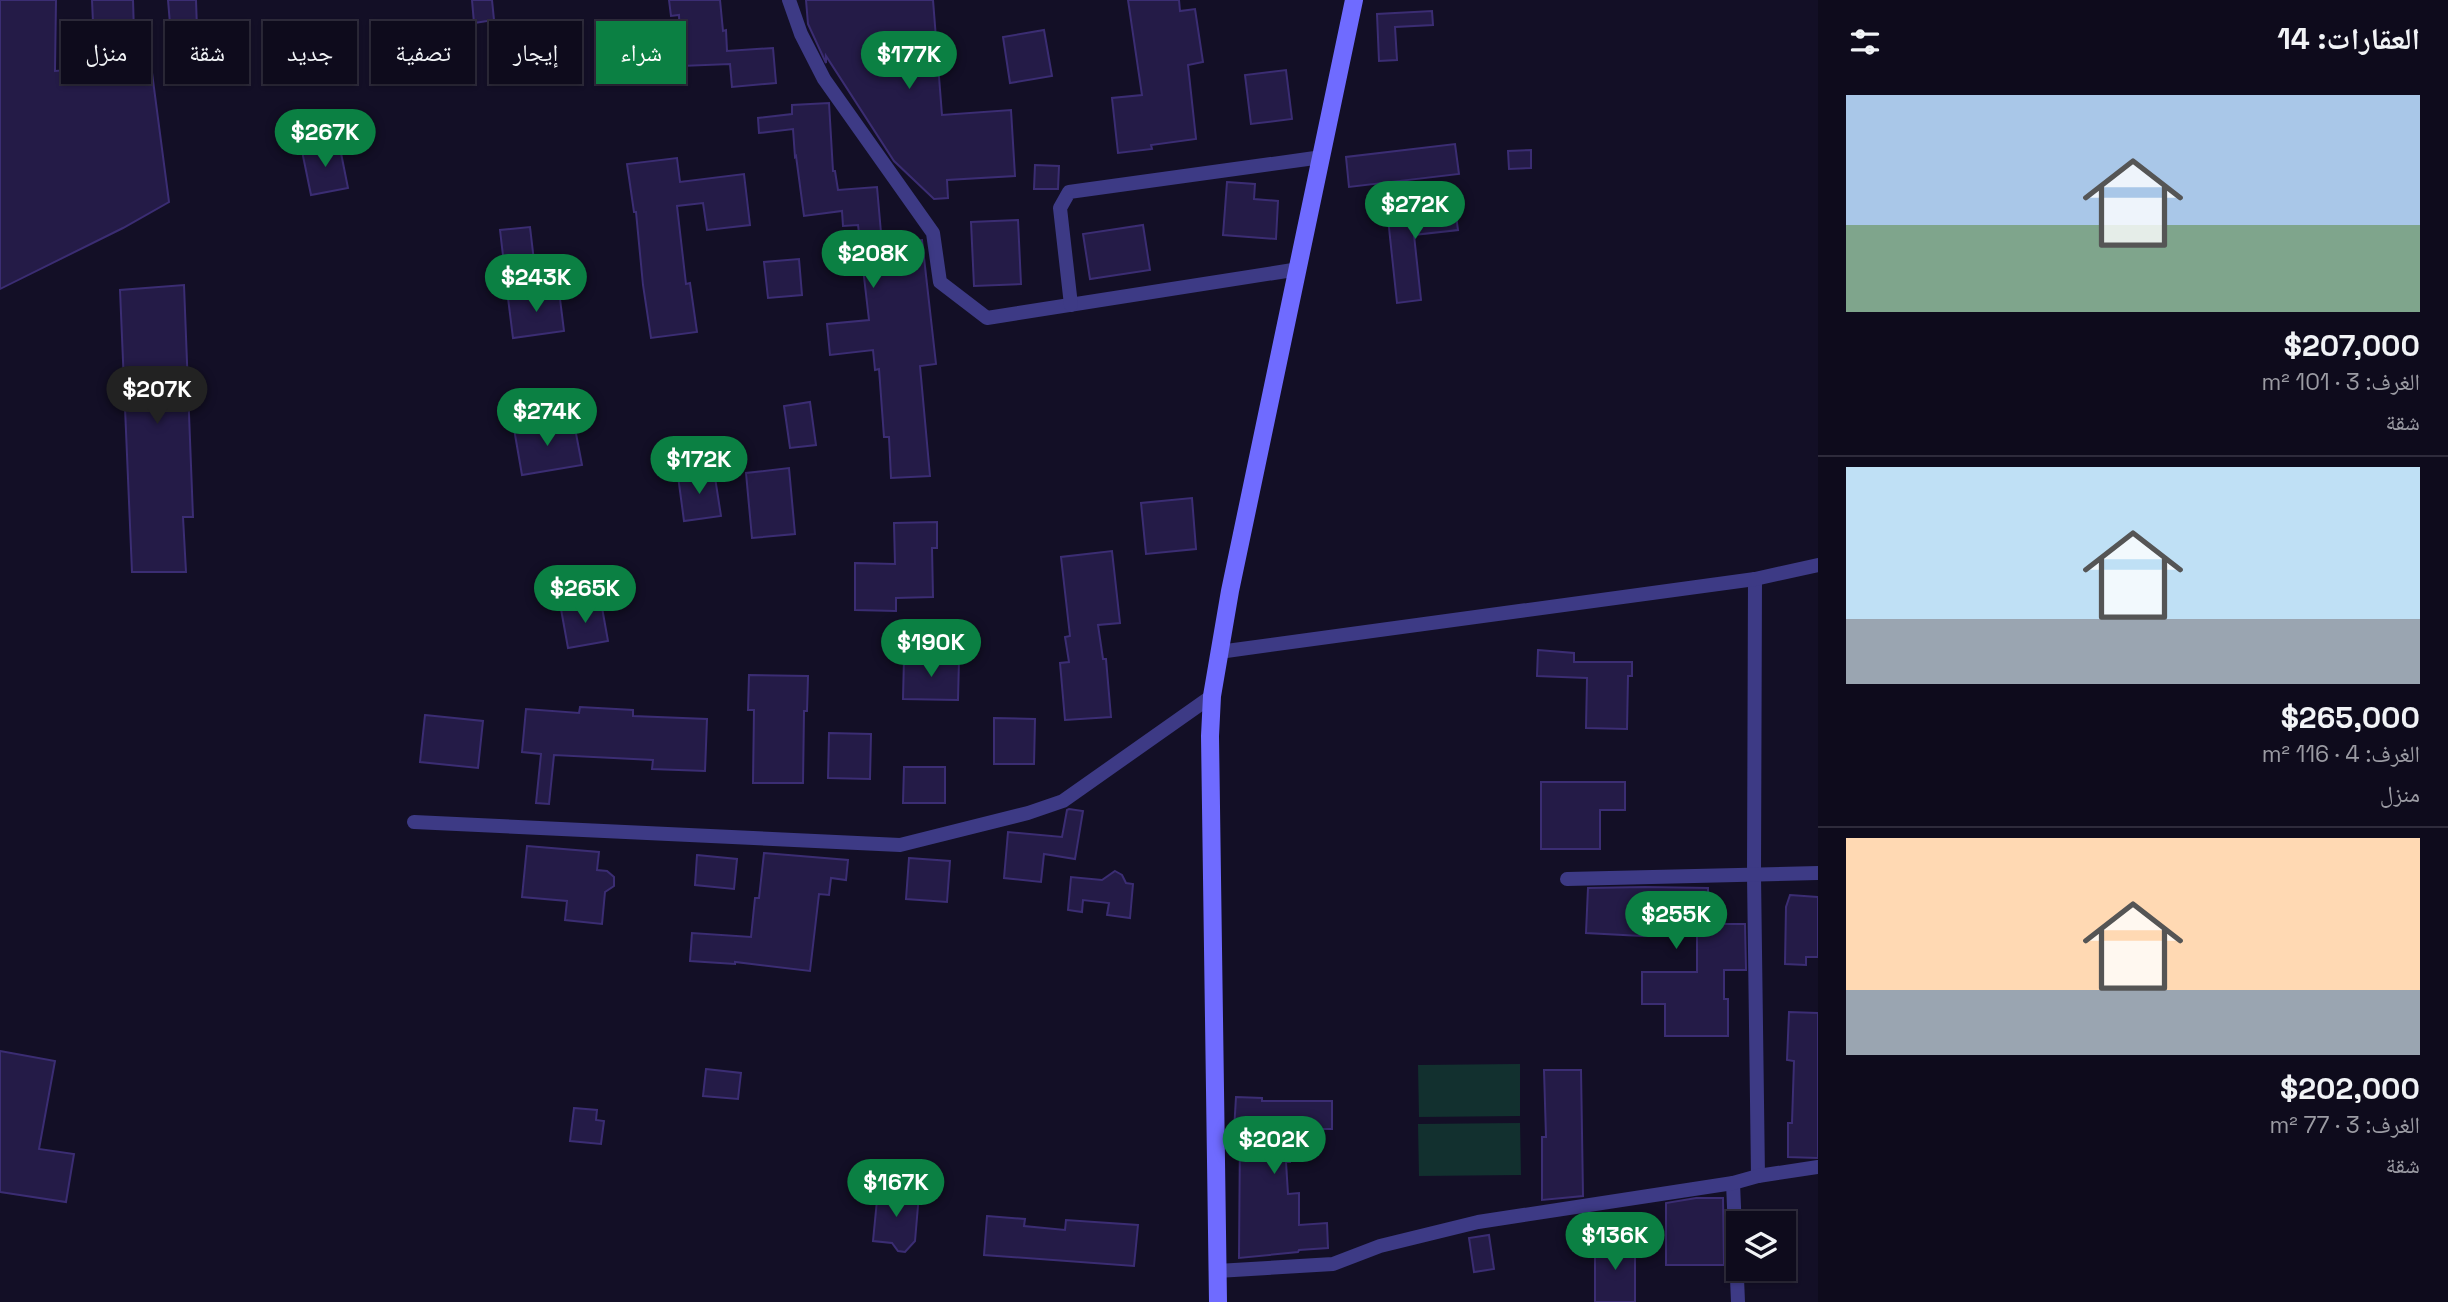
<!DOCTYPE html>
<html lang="ar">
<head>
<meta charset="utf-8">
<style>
  :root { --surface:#0e0b1c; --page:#1c1929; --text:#f1f3f6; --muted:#9b9ba3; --line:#2e2b3b; --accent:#0b8043 }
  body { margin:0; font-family:"Space Grotesk","Noto Naskh Arabic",sans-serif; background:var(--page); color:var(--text); direction:rtl; height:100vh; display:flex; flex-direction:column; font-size:26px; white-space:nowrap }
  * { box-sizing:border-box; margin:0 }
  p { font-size:23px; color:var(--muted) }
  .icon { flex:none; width:38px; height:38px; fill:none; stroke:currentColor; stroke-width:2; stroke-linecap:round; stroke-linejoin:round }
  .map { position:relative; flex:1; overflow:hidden; direction:ltr }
  .side { display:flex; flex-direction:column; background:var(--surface); width:630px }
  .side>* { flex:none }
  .hud { position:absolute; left:21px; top:21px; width:665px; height:63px; direction:rtl; display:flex; gap:14px }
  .tools { position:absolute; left:1726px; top:1211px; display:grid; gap:14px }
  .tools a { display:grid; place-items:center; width:70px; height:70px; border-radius:0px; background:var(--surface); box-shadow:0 2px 5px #0004,0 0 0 2px var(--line); font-size:35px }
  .price { position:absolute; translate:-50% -60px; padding:0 16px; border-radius:24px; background:var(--accent); color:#fff; font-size:23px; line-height:46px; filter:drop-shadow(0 2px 4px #0008) }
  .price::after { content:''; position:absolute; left:50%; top:42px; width:21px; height:16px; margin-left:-10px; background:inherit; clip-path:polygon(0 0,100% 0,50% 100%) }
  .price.on { background:#222; color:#fff }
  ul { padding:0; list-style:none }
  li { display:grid; align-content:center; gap:14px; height:371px; padding:0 28px }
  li+li { border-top:2px solid var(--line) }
  li span { display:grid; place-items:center; height:217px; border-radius:0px; color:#555 }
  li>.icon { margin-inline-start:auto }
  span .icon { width:126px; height:126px; fill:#fffc; stroke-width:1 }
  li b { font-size:30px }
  h2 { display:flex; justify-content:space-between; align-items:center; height:84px; padding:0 28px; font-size:30px }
  .pill { padding:0 24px; border-radius:0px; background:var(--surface); box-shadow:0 2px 5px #0004,0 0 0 2px var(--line); font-size:24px; line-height:63px }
  .pill.on { background:var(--accent); color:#fff }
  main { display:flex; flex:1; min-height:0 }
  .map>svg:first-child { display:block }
</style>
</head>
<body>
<main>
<section class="side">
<h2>العقارات: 14<svg class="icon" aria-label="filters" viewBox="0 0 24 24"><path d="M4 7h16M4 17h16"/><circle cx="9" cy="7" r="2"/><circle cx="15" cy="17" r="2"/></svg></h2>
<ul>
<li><span style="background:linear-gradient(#a9c7e8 60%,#7fa58c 0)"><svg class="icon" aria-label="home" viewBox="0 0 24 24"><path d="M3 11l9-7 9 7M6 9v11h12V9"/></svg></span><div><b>$207,000</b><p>الغرف: 3 · 101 m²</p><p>شقة</p></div></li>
<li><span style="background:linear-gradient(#bfe0f5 70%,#9aa5b1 0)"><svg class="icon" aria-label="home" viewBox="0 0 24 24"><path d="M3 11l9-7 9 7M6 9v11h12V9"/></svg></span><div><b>$265,000</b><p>الغرف: 4 · 116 m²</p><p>منزل</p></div></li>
<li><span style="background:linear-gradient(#ffd9b3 70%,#9aa5b1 0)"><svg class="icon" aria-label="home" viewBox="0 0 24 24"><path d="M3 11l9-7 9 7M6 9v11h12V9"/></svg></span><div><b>$202,000</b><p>الغرف: 3 · 77 m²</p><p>شقة</p></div></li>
</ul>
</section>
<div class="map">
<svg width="1818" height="1302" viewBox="0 0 1818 1302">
  <rect width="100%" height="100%" fill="#130f26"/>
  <g fill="#12302f">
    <polygon points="1520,1064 1520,1116 1419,1117 1418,1065"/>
    <polygon points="1520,1123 1521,1175 1419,1176 1418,1124"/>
  </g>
  <g fill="#241b47" stroke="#3b2d73" stroke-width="2">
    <polygon points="0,0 56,0 55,71 95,68 92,0 133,0 135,66 151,65 169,202 123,228 0,289"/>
    <polygon points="168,0 196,0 198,59 173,60"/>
    <polygon points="472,0 492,0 494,20 474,23"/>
    <polygon points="669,0 720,0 723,31 726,30 727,51 773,48 776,83 732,87 730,64 681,66 679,15 671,16"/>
    <polygon points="806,0 933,0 942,115 1011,110 1015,176 947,180 948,198 934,199 894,161 826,56 826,63 808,24"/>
    <polygon points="1128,0 1179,0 1180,11 1195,9 1203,62 1188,65 1196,139 1151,145 1152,149 1118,153 1112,98 1142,95"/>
    <polygon points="1432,11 1433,25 1395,27 1397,60 1379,61 1377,14"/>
    <polygon points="1044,30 1052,76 1010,83 1003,37"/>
    <polygon points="1286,70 1292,119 1251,124 1245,75"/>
    <polygon points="829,103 833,171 835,171 838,190 877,187 882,244 922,240 936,364 920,366 930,476 891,478 889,437 884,437 879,369 875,370 873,350 830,355 827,324 869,320 858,225 843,226 842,211 804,216 796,156 795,157 793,129 759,133 758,118 792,114 792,105"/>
    <polygon points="339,143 348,188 311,195 302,151"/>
    <polygon points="1455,144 1459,174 1349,187 1346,157"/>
    <polygon points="1531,150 1531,168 1509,169 1508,151"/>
    <polygon points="677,158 680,182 744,174 750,225 707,230 703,203 677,206 686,284 690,283 697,332 651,338 643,285 636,212 634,212 627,164"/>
    <polygon points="1035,165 1059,166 1058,189 1034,189"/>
    <polygon points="1227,182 1255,184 1254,199 1278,201 1276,239 1223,235"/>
    <polygon points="1454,201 1458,230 1414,235 1421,300 1397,303 1387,209"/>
    <polygon points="1018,220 1021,284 974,286 971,222"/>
    <polygon points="1143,225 1150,270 1090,279 1083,234"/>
    <polygon points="530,227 534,261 504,264 500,230"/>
    <polygon points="799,259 802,295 768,298 764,262"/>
    <polygon points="184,285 193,517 183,517 186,572 132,572 120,290"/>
    <polygon points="559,291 564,331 513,338 508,298"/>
    <polygon points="810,402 816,445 790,448 784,406"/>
    <polygon points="527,421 529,431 574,423 582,465 522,475 513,423"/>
    <polygon points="789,468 795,534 752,538 746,473"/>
    <polygon points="714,471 721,516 684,521 678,476"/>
    <polygon points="1192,498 1196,549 1146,554 1141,503"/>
    <polygon points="937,522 937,548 932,548 933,597 896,598 896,611 855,610 855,563 895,564 894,523"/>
    <polygon points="1112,551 1120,623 1098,625 1103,659 1106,659 1111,717 1065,720 1060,663 1069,662 1065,637 1070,636 1061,557"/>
    <polygon points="601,602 608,641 568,648 561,609"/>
    <polygon points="1538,650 1574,653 1574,662 1632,662 1632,676 1628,676 1627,729 1586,728 1587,678 1537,676"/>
    <polygon points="904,658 959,659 958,700 903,699"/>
    <polygon points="749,675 808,676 807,711 804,711 803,783 753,783 754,710 748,710"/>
    <polygon points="580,707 633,710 633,716 707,719 705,771 652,769 653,760 554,755 549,804 536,803 541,754 522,752 526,709 579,713"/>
    <polygon points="425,715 483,721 478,768 420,762"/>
    <polygon points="994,718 1035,719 1034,764 994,764"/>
    <polygon points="829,733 871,734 870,779 828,778"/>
    <polygon points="904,767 945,767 945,803 903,803"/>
    <polygon points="1541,782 1625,782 1625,810 1600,810 1600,849 1541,849"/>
    <polygon points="1069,809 1083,811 1075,859 1044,854 1041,882 1004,878 1008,832 1062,837 1067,810"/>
    <polygon points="527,846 599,852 597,870 607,871 614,877 614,886 605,892 602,924 565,920 567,901 522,897"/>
    <polygon points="764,853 848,860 846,880 831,878 829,895 819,894 810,971 735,962 735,964 690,961 692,933 751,937 755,898 759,898"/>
    <polygon points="697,855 737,859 734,889 695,885"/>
    <polygon points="909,858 950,861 947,902 906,899"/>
    <polygon points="1115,871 1122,875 1126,883 1133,884 1130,918 1107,915 1109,903 1083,900 1082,912 1068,910 1071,877 1102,880"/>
    <polygon points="1645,887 1708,888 1708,924 1745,924 1746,970 1724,970 1724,999 1728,999 1728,1036 1665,1036 1665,1004 1642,1004 1642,972 1697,972 1697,935 1642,936 1586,933 1588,888"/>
    <polygon points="1790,895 1818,897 1818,957 1806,957 1806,965 1785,964 1786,907"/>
    <polygon points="1789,1012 1818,1013 1818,1158 1788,1157 1788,1123 1792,1123 1794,1061 1787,1060"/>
    <polygon points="0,1051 55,1061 39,1149 74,1154 66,1202 0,1192"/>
    <polygon points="706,1069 741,1073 738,1099 703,1096"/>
    <polygon points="1544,1070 1581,1070 1583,1196 1542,1200 1542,1137 1546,1137"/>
    <polygon points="1236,1097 1262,1098 1262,1101 1332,1101 1332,1129 1290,1129 1290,1162 1286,1162 1288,1194 1299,1193 1299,1225 1327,1223 1328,1248 1299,1250 1298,1252 1239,1258 1240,1131 1234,1131"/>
    <polygon points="574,1108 597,1110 596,1120 604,1121 601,1144 570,1141"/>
    <polygon points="878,1190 919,1194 915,1241 905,1252 898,1251 892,1243 873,1241"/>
    <polygon points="1696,1198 1723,1198 1724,1265 1666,1265 1666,1203"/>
    <polygon points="987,1216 1025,1219 1024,1226 1065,1230 1066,1220 1138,1225 1134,1266 984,1255"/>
    <polygon points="1489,1235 1494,1269 1474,1272 1469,1238"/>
    <rect x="1595" y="1241" width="40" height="61"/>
  </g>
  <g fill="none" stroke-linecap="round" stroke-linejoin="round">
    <g stroke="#3d3a85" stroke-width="14">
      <polyline points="789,0 801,34 824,79 933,233 940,282 987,318 1299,269"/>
      <polyline points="1071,305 1060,208 1069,192 1322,157"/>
      <polyline points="1755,579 1754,876 1758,1176"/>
      <polyline points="1219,652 1755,579 1818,565"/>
      <polyline points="414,822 900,845 1028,813 1063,801 1212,696"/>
      <polyline points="1567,879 1818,873"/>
      <polyline points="1733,1183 1738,1302"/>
      <polyline points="1217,1271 1333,1264 1380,1246 1478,1222 1733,1183 1758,1176 1818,1167"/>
    </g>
    <polyline stroke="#6f6bff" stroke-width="18" points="1218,1302 1210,736 1212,696 1230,591 1354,0"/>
  </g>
</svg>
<div class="tools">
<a><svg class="icon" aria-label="layers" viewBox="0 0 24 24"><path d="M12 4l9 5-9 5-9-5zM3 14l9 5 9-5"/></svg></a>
</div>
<b class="price" style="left:909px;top:91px">$177K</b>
<b class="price" style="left:325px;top:169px">$267K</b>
<b class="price" style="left:1415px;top:241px">$272K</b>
<b class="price" style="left:873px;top:290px">$208K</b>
<b class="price" style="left:536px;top:314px">$243K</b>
<b class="price on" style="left:157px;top:426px">$207K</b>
<b class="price" style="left:547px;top:448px">$274K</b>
<b class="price" style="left:699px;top:496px">$172K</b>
<b class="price" style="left:585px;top:625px">$265K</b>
<b class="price" style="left:931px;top:679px">$190K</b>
<b class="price" style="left:1676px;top:951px">$255K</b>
<b class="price" style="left:1274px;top:1176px">$202K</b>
<b class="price" style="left:896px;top:1219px">$167K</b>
<b class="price" style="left:1615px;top:1272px">$136K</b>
<div class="hud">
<a class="pill on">شراء</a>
<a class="pill">إيجار</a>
<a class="pill">تصفية</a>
<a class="pill">جديد</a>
<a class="pill">شقة</a>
<a class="pill">منزل</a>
</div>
</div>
</main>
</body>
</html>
